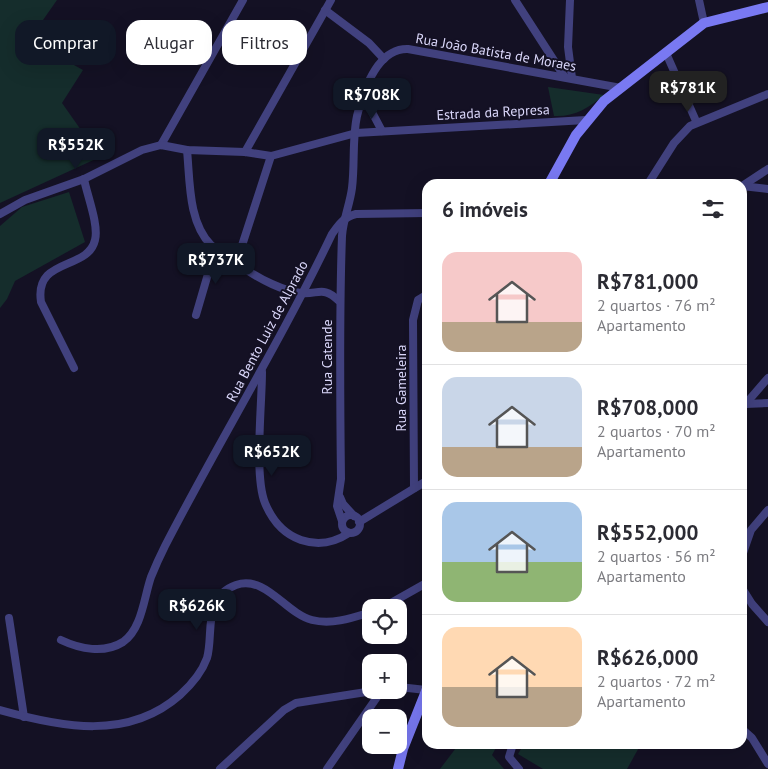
<!DOCTYPE html>
<html lang="pt">
<head>
<meta charset="utf-8">
<style>
  :root { --surface:#fff; --page:#f7f7f7; --text:#2b2b33; --muted:#7c7c81; --line:#e1e1e2; --accent:#111827 }
  body { margin:0; font-family:"PT Sans",sans-serif; background:var(--page); color:var(--text); height:100vh; display:flex; flex-direction:column; font-size:19px; white-space:nowrap }
  * { box-sizing:border-box; margin:0 }
  p { font-size:16px; color:var(--muted) }
  .icon { flex:none; width:28px; height:28px; fill:none; stroke:currentColor; stroke-width:2; stroke-linecap:round; stroke-linejoin:round }
  .map { position:relative; flex:1; overflow:hidden }
  .details { position:absolute; left:422px; top:179px; width:325px; height:570px; display:flex; flex-direction:column; background:var(--surface); border-radius:15px; box-shadow:0 5px 20px #0002 }
  .details>* { flex:none }
  .guide { position:absolute; left:15px; top:20px; width:332px; height:45px; display:flex; gap:10px }
  .controls { position:absolute; left:362px; top:599px; display:grid; gap:10px }
  .controls a { display:grid; place-items:center; width:45px; height:45px; border-radius:10px; background:var(--surface); box-shadow:0 5px 20px #0002; font-size:25px }
  .price { position:absolute; translate:-50% -42px; padding:0 11px; border-radius:10px; background:var(--accent); color:#fff; font-size:16px; line-height:32px; filter:drop-shadow(0 1px 2px #0008) }
  .price::after { content:''; position:absolute; left:50%; top:30px; width:15px; height:11px; margin-left:-8px; background:inherit; clip-path:polygon(0 0,100% 0,50% 100%) }
  .price.on { background:#222; color:#fff }
  ul { padding:0; list-style:none }
  li { display:flex; align-items:center; gap:15px; height:125px; padding:0 20px }
  li+li { border-top:1px solid var(--line) }
  li span { display:grid; place-items:center; flex:none; width:140px; height:100px; border-radius:15px; color:#555 }
  li>.icon { margin-inline-start:auto }
  span .icon { width:60px; height:60px; fill:#fffc; stroke-width:1 }
  li b { font-size:21px }
  h2 { display:flex; justify-content:space-between; align-items:center; height:60px; padding:0 20px; font-size:21px }
  .tag { padding:0 18px; border-radius:15px; background:var(--surface); box-shadow:0 5px 20px #0002; font-size:18px; line-height:45px }
  .tag.on { background:var(--accent); color:#fff }
  .map>svg:first-child { display:block }
</style>
</head>
<body>
<div class="map">
<svg width="768" height="769" viewBox="0 0 768 769">
  <rect width="100%" height="100%" fill="#141124"/>
  <g fill="#152d2c">
    <polygon points="0,0 57,0 29,40 83,70 62,103 100,157 0,203"/>
    <path d="M 548,87 L 604,95 C 589,108 574,117 554,116 Z"/>
    <polygon points="69,192 85,242 15,281 7,299 0,308 0,226 22,207"/>
    <polygon points="459,744 498,744 492,755 504,769 440,769"/>
    <polygon points="524,744 641,744 627,769 543,769 518,754"/>
  </g>
  <g fill="none" stroke-linecap="round" stroke-linejoin="round">
    <g stroke="#41417e" stroke-width="8">
      <polyline points="515,0 564,76"/>
      <polyline points="570,0 568,47 572,78"/>
      <polyline points="699,0 704,23"/>
      <polyline points="325,10 369,43 384,59"/>
      <polyline points="666,53 696,121"/>
      <polyline points="364,97 382,131"/>
      <polyline points="161,145 243,0"/>
      <path d="M 187,150 C 190,180 188,222 211,245 C 220,255 233,262 245,269 C 260,279 283,291 301,293 C 318,295 323,285 339,301"/>
      <polyline points="245,152 331,0"/>
      <polyline points="648,184 674,143 690,126 768,94"/>
      <polyline points="742,186 768,169"/>
      <polyline points="742,186 768,189"/>
      <polyline points="0,214 25,200 84,179 142,150 161,145 187,150 245,152 271,156 356,133 586,120"/>
      <polyline points="236,264 271,156"/>
      <polyline points="196,315 215,250"/>
      <path d="M 74,368 L 41,302 C 34,257 88,271 95,240 C 99,225 87,195 84,179"/>
      <path d="M 262,372 C 262,404 254,476 265,503 C 272,520 284,534 301,540 C 319,546 334,543 349,533"/>
      <polyline points="745,404 768,403"/>
      <polyline points="742,408 768,378"/>
      <polyline points="414,488 413,320 418,300 428,294"/>
      <polyline points="340,497 343,504 354,516"/>
      <circle cx="351" cy="524" r="9"/>
      <path d="M 342,521 L 337,506 L 341,479 C 340,398 339,317 342,236 C 343,220 350,204 352,188 C 355,164 352,139 357,116 C 363,92 377,48 408,49 L 621,88"/>
      <polyline points="359,522 428,480"/>
      <polyline points="742,556 751,530 768,510"/>
      <polyline points="742,588 752,604 768,622"/>
      <polyline points="382,608 428,582"/>
      <polyline points="9,618 24,717"/>
      <path d="M 61,640 C 80,649 104,654 123,642 C 142,629 144,597 151,577 C 155,567 160,556 165,546 C 219,441 281,341 332,234 C 339,224 344,217 356,214 L 428,213"/>
      <polyline points="399,687 426,690"/>
      <path d="M 0,710 C 61,727 128,741 180,695 C 191,685 202,672 207,658 C 214,634 202,597 236,585 C 266,575 285,613 312,620 C 332,625 352,618 371,612"/>
      <polyline points="742,729 752,738 768,764"/>
      <polyline points="513,744 509,757 519,769"/>
      <polyline points="220,769 284,710 296,703 379,690"/>
      <polyline points="327,769 382,690"/>
    </g>
    <g stroke="#7979f2" stroke-width="10">
      <polyline points="549,184 576,135 604,101 704,23 768,7"/>
      <polyline points="398,769 403,749 428,686"/>
    </g>
  </g>
  <g text-anchor="middle" stroke-width="4" stroke-linejoin="round" paint-order="stroke">
    <g font-size="14" fill="#dbd8fb" stroke="#141124">
      <text transform="translate(496 52) rotate(10)" y="5">Rua João Batista de Moraes</text>
      <text transform="translate(493 112) rotate(-3)" y="5">Estrada da Represa</text>
      <text transform="translate(267 331) rotate(-62)" y="5">Rua Bento Luiz de Alprado</text>
      <text transform="translate(327 357) rotate(-90)" y="5">Rua Catende</text>
      <text transform="translate(401 388) rotate(-90)" y="5">Rua Gameleira</text>
    </g>
  </g>
</svg>
<div class="controls">
<a><svg class="icon" aria-label="locate" viewBox="0 0 24 24"><circle cx="12" cy="12" r="6"/><path d="M12 2v4M12 18v4M2 12h4M18 12h4"/></svg></a>
<a>+</a>
<a>−</a>
</div>
<b class="price on" style="left:688px;top:113px">R$781K</b>
<b class="price" style="left:372px;top:120px">R$708K</b>
<b class="price" style="left:76px;top:170px">R$552K</b>
<b class="price" style="left:216px;top:285px">R$737K</b>
<b class="price" style="left:272px;top:477px">R$652K</b>
<b class="price" style="left:197px;top:631px">R$626K</b>
<div class="guide">
<a class="tag on">Comprar</a>
<a class="tag">Alugar</a>
<a class="tag">Filtros</a>
</div>
<section class="details">
<h2>6 imóveis<svg class="icon" aria-label="filters" viewBox="0 0 24 24"><path d="M4 7h16M4 17h16"/><circle cx="9" cy="7" r="2"/><circle cx="15" cy="17" r="2"/></svg></h2>
<ul>
<li><span style="background:linear-gradient(#f6c9c9 70%,#b9a48a 0)"><svg class="icon" aria-label="home" viewBox="0 0 24 24"><path d="M3 11l9-7 9 7M6 9v11h12V9"/></svg></span><div><b>R$781,000</b><p>2 quartos · 76 m²</p><p>Apartamento</p></div></li>
<li><span style="background:linear-gradient(#c9d6e8 70%,#b9a48a 0)"><svg class="icon" aria-label="home" viewBox="0 0 24 24"><path d="M3 11l9-7 9 7M6 9v11h12V9"/></svg></span><div><b>R$708,000</b><p>2 quartos · 70 m²</p><p>Apartamento</p></div></li>
<li><span style="background:linear-gradient(#a9c7e8 60%,#8fb573 0)"><svg class="icon" aria-label="home" viewBox="0 0 24 24"><path d="M3 11l9-7 9 7M6 9v11h12V9"/></svg></span><div><b>R$552,000</b><p>2 quartos · 56 m²</p><p>Apartamento</p></div></li>
<li><span style="background:linear-gradient(#ffd9b3 60%,#b9a48a 0)"><svg class="icon" aria-label="home" viewBox="0 0 24 24"><path d="M3 11l9-7 9 7M6 9v11h12V9"/></svg></span><div><b>R$626,000</b><p>2 quartos · 72 m²</p><p>Apartamento</p></div></li>
</ul>
</section>
</div>
</body>
</html>
